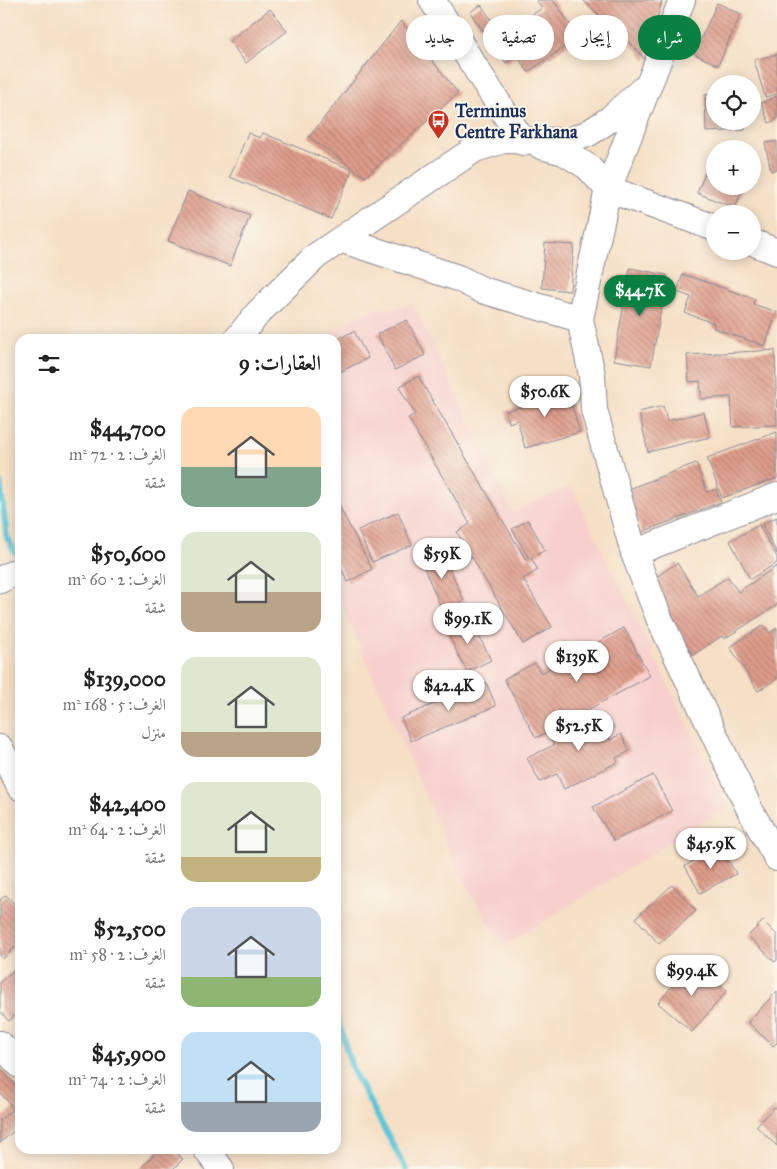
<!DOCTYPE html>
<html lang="ar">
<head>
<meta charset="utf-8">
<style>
  :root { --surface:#fff; --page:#f2f2f2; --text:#222; --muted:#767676; --accent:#0b8043 }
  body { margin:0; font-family:"IM FELL Great Primer",Amiri,serif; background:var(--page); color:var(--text); direction:rtl; height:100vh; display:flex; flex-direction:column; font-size:19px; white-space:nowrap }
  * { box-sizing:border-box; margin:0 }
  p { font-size:16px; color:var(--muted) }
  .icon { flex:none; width:28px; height:28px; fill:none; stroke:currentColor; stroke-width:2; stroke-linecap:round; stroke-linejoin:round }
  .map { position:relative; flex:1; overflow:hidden; direction:ltr }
  .details { position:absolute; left:15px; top:334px; width:326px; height:820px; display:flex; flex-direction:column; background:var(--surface); border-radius:15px; box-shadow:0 2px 12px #0003; direction:rtl }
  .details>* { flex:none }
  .top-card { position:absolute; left:356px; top:15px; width:345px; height:45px; direction:rtl; display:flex; gap:10px }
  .tools { position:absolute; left:706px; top:75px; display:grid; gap:10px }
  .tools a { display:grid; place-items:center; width:55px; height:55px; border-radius:50%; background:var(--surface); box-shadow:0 2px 12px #0003; font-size:25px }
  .price { position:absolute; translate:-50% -42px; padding:0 11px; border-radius:18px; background:#fff; color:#222; font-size:16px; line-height:32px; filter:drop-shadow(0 1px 2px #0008) }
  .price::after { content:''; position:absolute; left:50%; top:30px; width:15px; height:11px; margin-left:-8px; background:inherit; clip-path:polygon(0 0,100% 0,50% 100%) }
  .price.selected { background:var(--accent); color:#fff }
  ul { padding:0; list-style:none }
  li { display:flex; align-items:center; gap:15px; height:125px; padding:0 20px }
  li span { display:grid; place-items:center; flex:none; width:140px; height:100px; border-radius:15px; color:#555 }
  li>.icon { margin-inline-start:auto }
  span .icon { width:60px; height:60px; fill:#fffc; stroke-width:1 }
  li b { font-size:21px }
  h2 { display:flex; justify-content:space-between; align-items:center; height:60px; padding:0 20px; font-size:21px }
  .chip { padding:0 18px; border-radius:22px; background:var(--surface); box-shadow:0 2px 12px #0003; font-size:18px; line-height:45px }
  .chip.selected { background:var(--accent); color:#fff }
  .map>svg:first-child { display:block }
</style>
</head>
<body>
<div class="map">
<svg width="777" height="1169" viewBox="0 0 777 1169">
  <defs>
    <pattern id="building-back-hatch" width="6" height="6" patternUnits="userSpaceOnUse" patternTransform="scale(1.25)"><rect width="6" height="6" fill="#df9d8b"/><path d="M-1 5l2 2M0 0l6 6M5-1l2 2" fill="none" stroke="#b48075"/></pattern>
  </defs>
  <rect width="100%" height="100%" fill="#fbf7ec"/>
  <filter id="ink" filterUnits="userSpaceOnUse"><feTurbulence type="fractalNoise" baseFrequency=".02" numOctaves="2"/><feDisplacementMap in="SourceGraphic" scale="10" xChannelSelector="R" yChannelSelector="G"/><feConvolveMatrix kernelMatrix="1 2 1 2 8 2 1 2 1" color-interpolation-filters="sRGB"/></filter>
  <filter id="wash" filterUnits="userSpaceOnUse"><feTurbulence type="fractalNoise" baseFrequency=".0096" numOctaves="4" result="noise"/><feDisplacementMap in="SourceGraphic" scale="20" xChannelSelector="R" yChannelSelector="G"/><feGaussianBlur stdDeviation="1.12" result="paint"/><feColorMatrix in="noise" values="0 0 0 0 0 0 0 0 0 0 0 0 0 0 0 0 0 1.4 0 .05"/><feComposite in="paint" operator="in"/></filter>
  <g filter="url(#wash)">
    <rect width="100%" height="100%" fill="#f5dfc5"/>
    <polygon fill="#f7d0cd" points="413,305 513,512 571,486 728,807 503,946 468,889 449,849 336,592 336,339 320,339 370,310"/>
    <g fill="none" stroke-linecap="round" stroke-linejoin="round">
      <g stroke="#5dc6d9" stroke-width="6">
        <polyline points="0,483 7,538 20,560"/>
        <polyline points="336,1014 353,1071 406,1169"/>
      </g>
    </g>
    <g id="blocks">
      <g fill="url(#building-back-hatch)">
        <polygon points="536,0 553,0 579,37 528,72 517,56 506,63 470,12 481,5 502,35 542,8"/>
        <polygon points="583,0 662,0 646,61 635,48"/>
        <polygon points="717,3 741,14 718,65 694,54"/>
        <polygon points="270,9 287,31 246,63 229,41"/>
        <polygon points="401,21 458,93 365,177 309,137"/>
        <polygon points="777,54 777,94 765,97 754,60"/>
        <polygon points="715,94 715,121 745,121 745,130 706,132 705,95"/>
        <polygon points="777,96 777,119 769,123 761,103"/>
        <polygon points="248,133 260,138 263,133 352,170 331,219 230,177"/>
        <polygon points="777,141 777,169 771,171 765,143"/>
        <polygon points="706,171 715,175 715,186 744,186 735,208 697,193"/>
        <polygon points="188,191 250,216 230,266 168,241"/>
        <polygon points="545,243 574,245 570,291 542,288"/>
        <polygon points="630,268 667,275 651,366 614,360"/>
        <polygon points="683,274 755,299 753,304 777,312 765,346 713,328 714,323 685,313 691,297 677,292"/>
        <polygon points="407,320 425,355 395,370 377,334"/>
        <polygon points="354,331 368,358 336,374 336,340"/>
        <polygon points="775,350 777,425 733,427 731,397 701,399 700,381 689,382 687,355"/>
        <polygon points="418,376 526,560 529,558 512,529 528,520 545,550 531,558 538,570 523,579 552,627 523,644 457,532 470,524 408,418 415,414 399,387"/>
        <polygon points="566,387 580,432 525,448 517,420 509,423 506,411 524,406 523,399"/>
        <polygon points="663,406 667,421 704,412 710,437 648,452 639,412"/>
        <polygon points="777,432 777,478 722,498 707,458"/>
        <polygon points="696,463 707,492 716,489 721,502 642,532 626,490"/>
        <polygon points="336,500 372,569 348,582 336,559"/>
        <polygon points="398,512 412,545 372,562 358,530"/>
        <polygon points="777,517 777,554 762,524"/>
        <polygon points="759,525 777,557 777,563 750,579 730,541"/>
        <polygon points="441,549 464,601 442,610 420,558"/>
        <polygon points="677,563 698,596 728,577 738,592 777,566 777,605 724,639 722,636 693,655 646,584"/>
        <polygon points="470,618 491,660 467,672 446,630"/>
        <polygon points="764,625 770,633 777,628 777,679 758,691 730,647"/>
        <polygon points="624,628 650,676 536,738 504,679 535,663 541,673"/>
        <polygon points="486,682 496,706 411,741 401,718"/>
        <polygon points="594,713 601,726 610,721 614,728 606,732 610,740 621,734 630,751 616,758 618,762 564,789 557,774 540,782 527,758 554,745 549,736"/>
        <polygon points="653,775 672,811 614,841 593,807"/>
        <polygon points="721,846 736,874 700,893 685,866"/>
        <polygon points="672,885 696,911 659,944 636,918"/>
        <polygon points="6,895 20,910 20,942 3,959 0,956 0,900"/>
        <polygon points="763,921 777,935 777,960 775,962 748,936"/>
        <polygon points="692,962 727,991 692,1032 658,1003"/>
        <polygon points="20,964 20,1011 9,1021 0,1011 0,982"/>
        <polygon points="777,991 777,1043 773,1046 748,1022"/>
        <polygon points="0,1067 20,1090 20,1125 0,1143 0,1120 14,1108 0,1093"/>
        <polygon points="774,1107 777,1109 777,1146 756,1126"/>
        <polygon points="159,1149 172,1149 183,1159 173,1169 140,1169"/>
      </g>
    </g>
  </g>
  <g filter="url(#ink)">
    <use href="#blocks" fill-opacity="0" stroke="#888792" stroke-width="1"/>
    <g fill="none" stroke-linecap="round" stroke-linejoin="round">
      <defs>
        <g id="minor">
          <polyline points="432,0 523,142"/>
          <polyline points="682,0 608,189 580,319 592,375 594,410 634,553 659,618 750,810 777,858"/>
          <polyline points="541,146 564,152 588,167 608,189 715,228"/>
          <polyline points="343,240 458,278 482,290 580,319"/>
          <polyline points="752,242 777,252"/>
          <polyline points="237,339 258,313 316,256 475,149 504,140 569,141 589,133 610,119 642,90"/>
          <polyline points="634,553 777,496"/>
          <polyline points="0,580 20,570"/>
          <polyline points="0,748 20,787"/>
          <polyline points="0,1044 20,1065"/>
          <polyline points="206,1149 221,1169"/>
        </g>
      </defs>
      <use href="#minor" stroke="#888792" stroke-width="28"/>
      <use href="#minor" stroke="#fff" stroke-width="26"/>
    </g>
  </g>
  <defs>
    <symbol id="bus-pin" viewBox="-11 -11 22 30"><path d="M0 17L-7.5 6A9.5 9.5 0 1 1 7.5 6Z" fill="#c8321e" stroke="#fbf7ec"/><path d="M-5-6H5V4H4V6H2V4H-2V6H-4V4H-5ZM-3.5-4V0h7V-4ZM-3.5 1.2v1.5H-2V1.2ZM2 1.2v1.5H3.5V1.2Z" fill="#fff"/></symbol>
  </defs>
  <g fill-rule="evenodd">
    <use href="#bus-pin" x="426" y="108" width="25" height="34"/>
  </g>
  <g text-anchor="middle" stroke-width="4" stroke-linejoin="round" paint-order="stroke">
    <g font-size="18" font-weight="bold" fill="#1b2f5e" stroke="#fbf7ec" text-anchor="start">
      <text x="455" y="117">Terminus<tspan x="455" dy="21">Centre Farkhana</tspan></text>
    </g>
  </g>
</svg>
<div class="tools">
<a><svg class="icon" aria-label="locate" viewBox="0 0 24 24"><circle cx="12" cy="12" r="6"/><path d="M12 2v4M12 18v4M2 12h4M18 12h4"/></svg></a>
<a>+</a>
<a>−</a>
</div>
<b class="price selected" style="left:640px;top:317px">$44.7K</b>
<b class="price" style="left:545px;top:418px">$50.6K</b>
<b class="price" style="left:442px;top:580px">$59K</b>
<b class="price" style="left:468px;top:645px">$99.1K</b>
<b class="price" style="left:577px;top:683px">$139K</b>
<b class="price" style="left:449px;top:712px">$42.4K</b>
<b class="price" style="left:579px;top:752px">$52.5K</b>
<b class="price" style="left:711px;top:870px">$45.9K</b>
<b class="price" style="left:692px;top:997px">$99.4K</b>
<div class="top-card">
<a class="chip selected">شراء</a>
<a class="chip">إيجار</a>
<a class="chip">تصفية</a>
<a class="chip">جديد</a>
</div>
<section class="details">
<h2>العقارات: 9<svg class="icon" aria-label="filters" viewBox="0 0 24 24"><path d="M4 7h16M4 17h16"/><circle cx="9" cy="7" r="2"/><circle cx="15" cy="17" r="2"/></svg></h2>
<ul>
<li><span style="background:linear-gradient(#ffd9b3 60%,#7fa58c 0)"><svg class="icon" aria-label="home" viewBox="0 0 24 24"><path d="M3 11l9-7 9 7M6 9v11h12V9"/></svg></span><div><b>$44,700</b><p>الغرف: 2 · 72 m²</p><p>شقة</p></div></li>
<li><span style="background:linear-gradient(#dfe7d0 60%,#b9a48a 0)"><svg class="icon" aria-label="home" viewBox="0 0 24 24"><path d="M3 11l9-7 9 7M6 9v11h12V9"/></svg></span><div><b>$50,600</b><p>الغرف: 2 · 60 m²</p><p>شقة</p></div></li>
<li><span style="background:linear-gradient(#dfe7d0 75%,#b9a48a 0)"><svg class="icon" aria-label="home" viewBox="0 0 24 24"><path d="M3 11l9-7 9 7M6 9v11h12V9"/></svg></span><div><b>$139,000</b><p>الغرف: 5 · 168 m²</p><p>منزل</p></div></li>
<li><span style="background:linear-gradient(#dfe7d0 75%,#c2b280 0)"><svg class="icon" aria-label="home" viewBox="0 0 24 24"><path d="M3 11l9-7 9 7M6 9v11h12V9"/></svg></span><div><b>$42,400</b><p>الغرف: 2 · 64 m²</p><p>شقة</p></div></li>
<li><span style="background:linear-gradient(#c9d6e8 70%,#8fb573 0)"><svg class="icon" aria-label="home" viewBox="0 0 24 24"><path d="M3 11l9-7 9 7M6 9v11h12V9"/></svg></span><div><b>$52,500</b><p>الغرف: 2 · 58 m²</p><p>شقة</p></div></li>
<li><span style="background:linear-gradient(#bfe0f5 70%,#9aa5b1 0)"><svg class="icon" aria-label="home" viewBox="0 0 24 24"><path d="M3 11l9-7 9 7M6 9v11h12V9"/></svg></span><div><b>$45,900</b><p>الغرف: 2 · 74 m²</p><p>شقة</p></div></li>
</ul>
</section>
</div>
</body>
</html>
